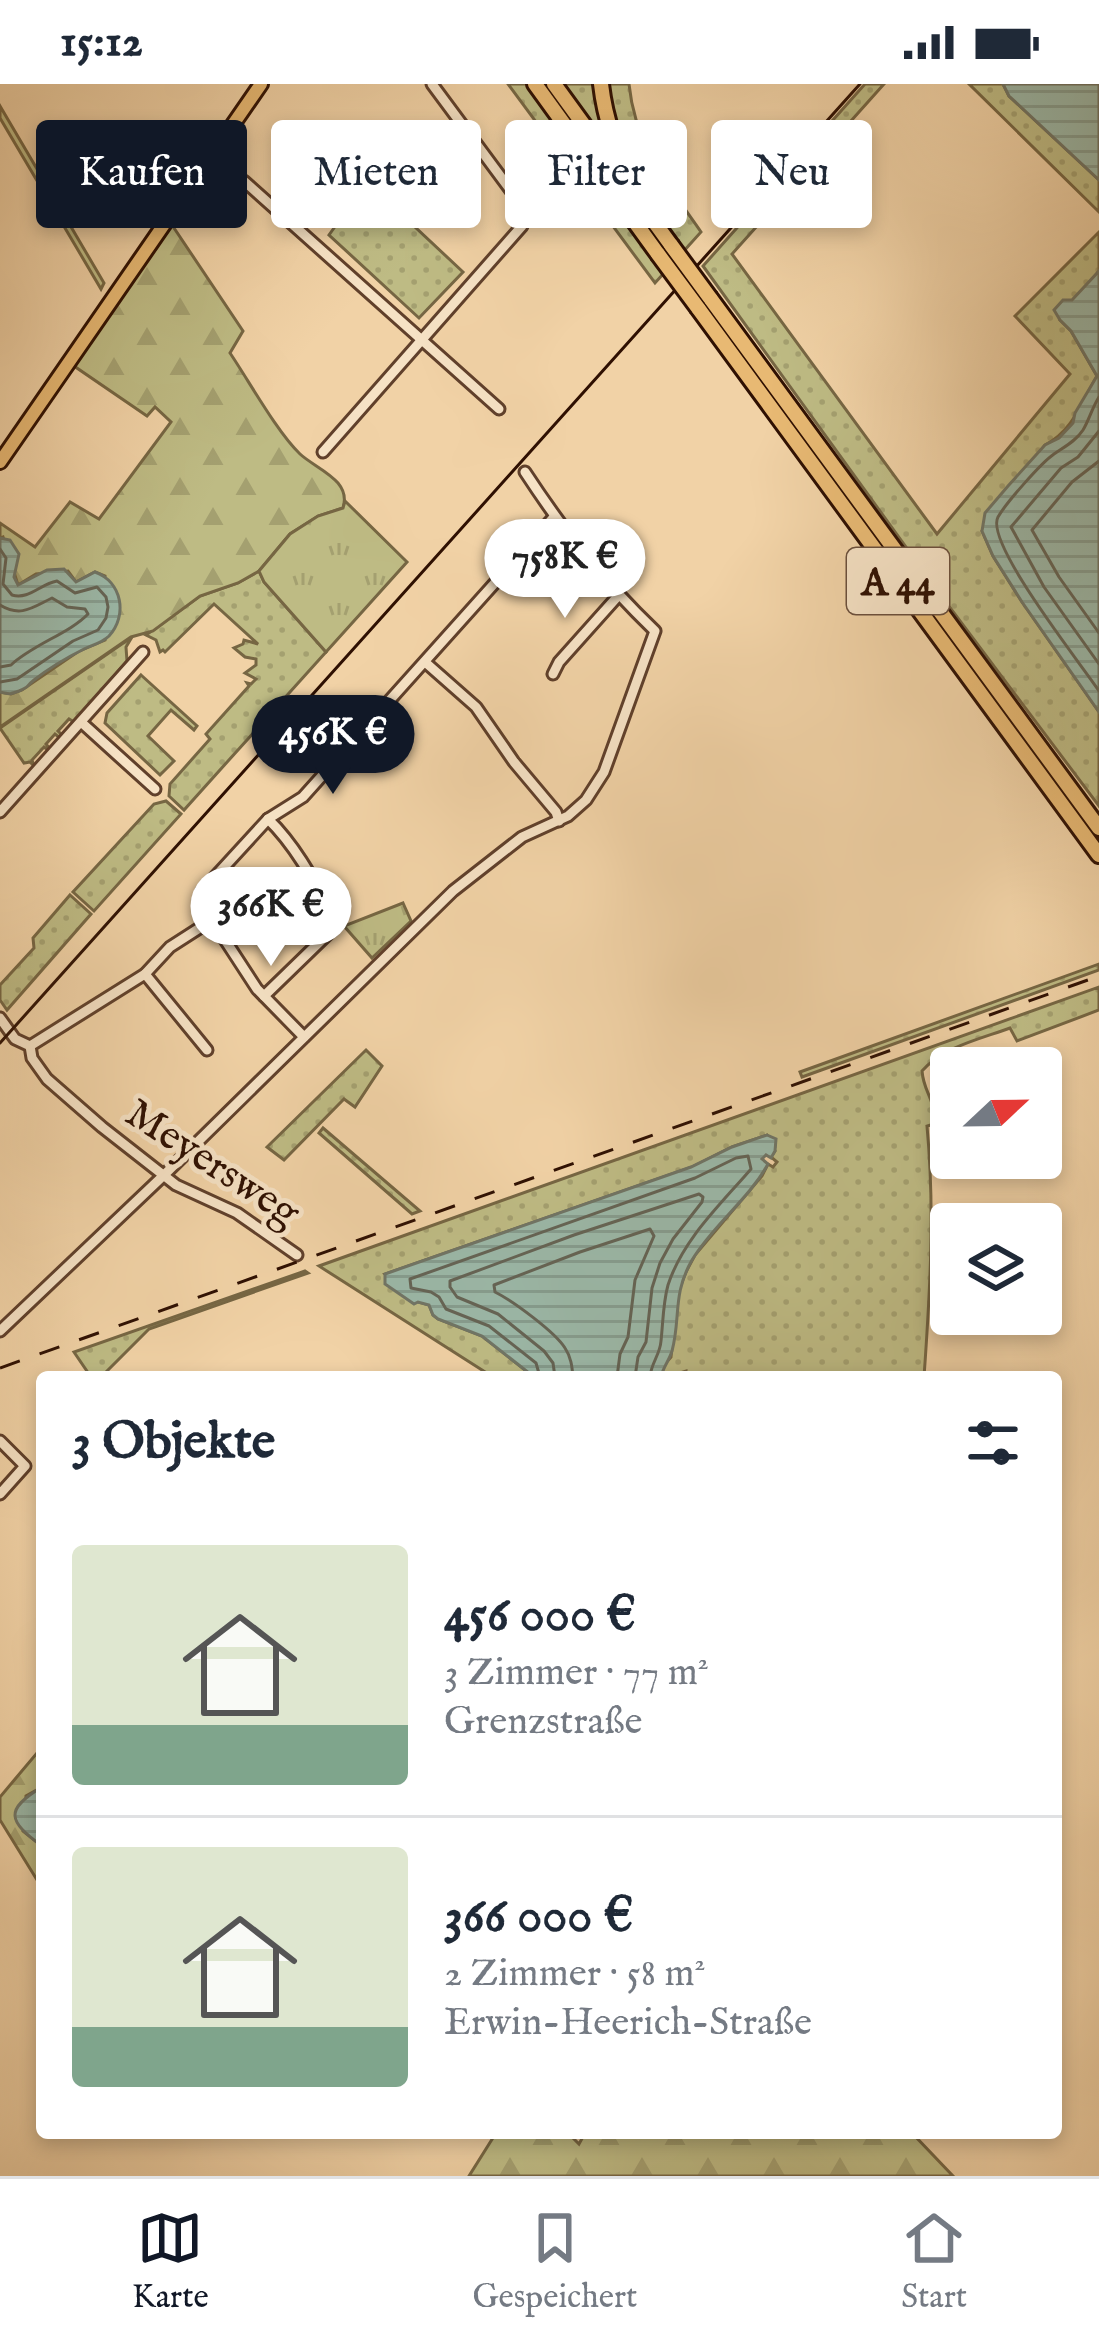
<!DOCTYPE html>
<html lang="de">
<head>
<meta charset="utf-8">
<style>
  :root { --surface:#fff; --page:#f2f2f3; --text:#1f2937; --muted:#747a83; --line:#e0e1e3; --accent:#111827 }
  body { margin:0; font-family:"IM FELL English",serif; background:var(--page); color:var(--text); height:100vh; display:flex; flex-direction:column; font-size:45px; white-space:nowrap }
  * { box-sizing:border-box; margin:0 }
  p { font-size:39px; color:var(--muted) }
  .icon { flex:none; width:66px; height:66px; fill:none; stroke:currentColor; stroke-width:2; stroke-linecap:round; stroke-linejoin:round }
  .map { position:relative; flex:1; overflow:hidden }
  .details { position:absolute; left:36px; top:1287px; width:1026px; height:768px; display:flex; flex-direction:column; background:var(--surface); border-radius:12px; box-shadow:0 6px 18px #0003 }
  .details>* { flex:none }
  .top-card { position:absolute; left:36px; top:36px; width:1029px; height:108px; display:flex; gap:24px }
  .needle { width:78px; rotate:68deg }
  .buttons { position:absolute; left:930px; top:963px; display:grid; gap:24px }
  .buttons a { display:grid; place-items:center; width:132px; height:132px; border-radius:12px; background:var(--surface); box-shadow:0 6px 18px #0003; font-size:60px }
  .price { position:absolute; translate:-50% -102px; padding:0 27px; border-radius:42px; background:#fff; color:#222; font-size:39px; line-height:78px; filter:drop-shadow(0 3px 6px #0008) }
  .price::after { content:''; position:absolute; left:50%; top:72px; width:36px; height:27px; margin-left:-18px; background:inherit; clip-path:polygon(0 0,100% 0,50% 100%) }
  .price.active { background:var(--accent); color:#fff }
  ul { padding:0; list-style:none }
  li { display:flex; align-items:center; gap:36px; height:300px; padding:0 36px }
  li+li { border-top:3px solid var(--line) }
  li span { display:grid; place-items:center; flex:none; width:336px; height:240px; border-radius:12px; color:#555 }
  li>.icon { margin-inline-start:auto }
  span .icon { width:144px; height:144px; fill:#fffc; stroke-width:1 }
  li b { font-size:51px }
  h2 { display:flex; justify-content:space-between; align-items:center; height:144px; padding:0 36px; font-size:51px }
  .chip { padding:0 42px; border-radius:12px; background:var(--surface); box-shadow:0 6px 18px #0003; font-size:42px; line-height:108px }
  .chip.active { background:var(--accent); color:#fff }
  .status { display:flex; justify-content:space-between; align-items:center; height:84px; padding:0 60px; background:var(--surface); direction:ltr }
  .status svg { height:33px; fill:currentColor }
  .tab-bar { display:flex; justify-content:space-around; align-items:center; height:168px; border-top:3px solid var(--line); background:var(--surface); font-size:33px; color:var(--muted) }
  .tab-bar a { display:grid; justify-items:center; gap:6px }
  .tab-bar .active { color:var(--accent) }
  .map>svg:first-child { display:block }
</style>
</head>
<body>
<div class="status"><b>15:12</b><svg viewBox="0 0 49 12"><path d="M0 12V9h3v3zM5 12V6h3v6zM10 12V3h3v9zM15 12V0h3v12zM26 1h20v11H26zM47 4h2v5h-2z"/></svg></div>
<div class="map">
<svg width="1099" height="2092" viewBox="0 0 1099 2092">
  <defs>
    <pattern id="grass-dots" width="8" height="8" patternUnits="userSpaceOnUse" patternTransform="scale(3)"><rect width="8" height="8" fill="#bebb84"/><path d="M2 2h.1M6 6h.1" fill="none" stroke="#a4a070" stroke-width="1.8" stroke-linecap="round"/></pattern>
    <pattern id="forest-firs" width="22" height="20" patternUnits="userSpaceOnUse" patternTransform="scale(3)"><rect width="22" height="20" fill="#bebb84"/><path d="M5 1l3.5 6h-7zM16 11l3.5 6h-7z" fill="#a4a070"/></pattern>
    <pattern id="park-tufts" width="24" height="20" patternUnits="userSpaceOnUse" patternTransform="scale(3)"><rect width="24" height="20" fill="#bebb84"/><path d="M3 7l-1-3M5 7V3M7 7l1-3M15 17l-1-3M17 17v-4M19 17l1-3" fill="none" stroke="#a4a070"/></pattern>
    <pattern id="water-rules" width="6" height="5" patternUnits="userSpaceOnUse" patternTransform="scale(3)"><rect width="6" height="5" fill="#9bb8a8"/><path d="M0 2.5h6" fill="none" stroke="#869d8f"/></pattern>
  </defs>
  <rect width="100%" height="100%" fill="#f1d2a6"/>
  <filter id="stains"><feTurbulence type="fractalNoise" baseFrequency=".00167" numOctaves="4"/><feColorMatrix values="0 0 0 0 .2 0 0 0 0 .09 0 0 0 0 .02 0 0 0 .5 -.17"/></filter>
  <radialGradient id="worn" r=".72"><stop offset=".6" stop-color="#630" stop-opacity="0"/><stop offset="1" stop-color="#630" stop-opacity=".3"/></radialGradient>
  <g fill="url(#grass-dots)" stroke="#766643" stroke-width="3">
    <path d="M 508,0 L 629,0 C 635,61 667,99 701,148 L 655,199 Z"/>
    <path d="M 865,0 L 884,0 L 732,170 L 937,450 L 1070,290 L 1015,232 L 1099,148 L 1099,187 L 1060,236 L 1071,247 L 1097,292 C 1081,319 1073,347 1045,361 L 982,447 L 993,472 L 1022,518 L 1099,628 L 1099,722 L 942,513 L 703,182 Z"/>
    <polygon points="969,0 1003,0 1009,12 1099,96 1099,128"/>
    <polygon points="367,98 463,188 419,234 329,151"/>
    <polygon points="259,487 264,498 326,568 184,726 169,712 170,700 210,655 206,650 249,602 247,599 251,600 256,595 245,589 256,581 256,575 245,573 234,564 243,560 244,556 258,560 214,520 165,568 163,566 160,568 156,556 146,551 200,512 238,499"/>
    <polygon points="132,553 126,563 127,577 74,638 69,635 58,647 62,651 60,654 55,650 46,660 50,665 48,666 44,663 32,676 34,682 30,678 24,679 0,644"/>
    <polygon points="141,591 197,642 194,646 171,626 148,652 174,677 160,691 105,639 107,629"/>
    <polygon points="166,717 181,730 94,827 73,808 154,720"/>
    <polygon points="70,811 91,830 7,926 0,916 0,901 34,864 33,854"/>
    <polygon points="1099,880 1099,886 802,993 800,988"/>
    <path d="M 1099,903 L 1099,926 L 1017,957 L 1010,944 C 980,955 943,963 922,987 C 924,1010 935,1012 934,1040 L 927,1042 C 935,1126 930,1209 924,1293 L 686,1293 L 686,1287 L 680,1289 L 678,1293 L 661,1293 L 664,1281 L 671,1273 L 678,1209 L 686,1188 L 695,1171 L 762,1092 L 768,1080 L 773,1083 L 777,1078 L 771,1073 L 775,1067 L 767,1051 L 732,1063 L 692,1083 L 385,1190 L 418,1218 L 429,1221 L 433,1231 L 438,1235 L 482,1252 L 534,1293 L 493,1293 L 319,1182 Z"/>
    <polygon points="366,966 382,982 355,1023 344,1015 284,1076 267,1063"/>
    <polygon points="323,1044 420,1127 412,1130 319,1049"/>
    <polygon points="305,1187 308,1189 149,1245 101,1293 91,1293 74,1268"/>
  </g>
  <g fill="url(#forest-firs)" stroke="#766643" stroke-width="3">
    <polygon points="0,22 104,199 101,205 0,34"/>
    <path d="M 172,141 L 243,247 L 230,269 C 249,297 277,348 300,370 C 316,385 352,396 343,424 L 318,432 L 290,450 L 259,487 L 238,499 L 200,512 L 153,547 L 131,553 L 0,643 L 0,608 L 11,610 L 22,606 L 79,567 L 105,556 L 105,492 L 95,488 L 76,498 L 68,487 L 36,490 L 18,501 L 3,453 L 0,454 L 0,439 L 35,463 L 70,418 L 99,435 L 171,338 L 155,323 L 147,332 L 74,282 Z"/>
    <polygon points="42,1663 42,1703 26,1712 23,1747 42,1762 42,1804 0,1736 0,1713"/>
    <polygon points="496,2049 568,2049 579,2060 585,2049 912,2049 953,2092 469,2092"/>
  </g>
  <g fill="url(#park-tufts)" stroke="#766643" stroke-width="3">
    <polygon points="345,417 407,478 326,568 264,498 259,487 290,450 318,432 343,424"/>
    <polygon points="403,819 411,837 372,874 344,842"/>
  </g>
  <g fill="url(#water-rules)" stroke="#707566" stroke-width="3">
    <polygon points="1003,0 1099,0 1099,96 1009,12"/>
    <polygon points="1099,187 1099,628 1022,518 993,472 982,447 985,429 1008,402 1045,361 1059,354 1073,339 1075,329 1097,292 1071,247 1060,236 1054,226 1063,216 1072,216"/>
    <path d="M 0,454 L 10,456 L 19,470 L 14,493 L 18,501 L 47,486 L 64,485 L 76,498 L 95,488 C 122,498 128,531 109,552 C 102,559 92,561 84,565 C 68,573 48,585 34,596 C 24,604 31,602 19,607 C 8,611 10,610 0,608 Z"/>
    <path d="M 767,1051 L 776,1055 L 775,1067 L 771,1074 L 766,1071 L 762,1075 L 768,1080 C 748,1116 713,1141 692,1176 C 672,1211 681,1234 672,1267 C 669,1277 663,1283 661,1293 L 534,1293 L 482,1252 L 438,1235 L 433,1231 L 429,1221 L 418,1218 L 414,1220 L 385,1200 L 385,1190 L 691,1083 L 732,1063 Z"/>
    <path d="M 42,1703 L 42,1762 C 8,1737 4,1726 42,1703 Z"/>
  </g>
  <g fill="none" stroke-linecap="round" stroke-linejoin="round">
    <g stroke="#656455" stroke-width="3">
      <path d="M 1099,313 C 1092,324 1089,336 1083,346 C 1076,357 1064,363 1054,370 C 1041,379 1006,419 998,433 C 984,458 1081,580 1099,607"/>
      <polyline points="1099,347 1078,373 1061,384 1011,443 1044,503 1099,580"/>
      <polyline points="1099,377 1072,398 1032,446 1059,493 1099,549"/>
      <path d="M 0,465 L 6,474 L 3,500 L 12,511 C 29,516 40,500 57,497 L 75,509 L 97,503 L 106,513 L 108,523 L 106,534 L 98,546 L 73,557 L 17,595 L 0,598"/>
      <path d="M 0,521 C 21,534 33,523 52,514 L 67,523 L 85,525 L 88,530 C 70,549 32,561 11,581 L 0,583"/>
      <path d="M 540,1293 L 536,1279 L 489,1242 L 446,1225 L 439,1213 L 431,1208 L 411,1204 L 410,1195 L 695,1094 L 736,1074 L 748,1072 L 751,1085 C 721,1120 683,1155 668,1201 C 663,1219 663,1239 661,1257 C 660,1271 651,1279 650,1293"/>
      <polyline points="555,1293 553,1279 544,1267 498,1230 457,1213 450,1203 450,1197 574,1151 699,1110 703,1113 702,1118 673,1155 660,1179 652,1204 646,1258 638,1273 635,1293"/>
      <path d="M 573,1293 C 572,1282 571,1273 565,1264 C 555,1248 513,1217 495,1208 L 494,1201 L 580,1168 L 650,1145 L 654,1152 L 635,1196 L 628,1253 L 620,1270 L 617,1293"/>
    </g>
    <defs>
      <g id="minor">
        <polyline points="244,97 499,325"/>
        <path d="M 323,368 L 522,142 C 525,128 519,120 512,108 L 432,0"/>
        <polyline points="425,578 476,623 514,678 556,728 559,737"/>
        <polyline points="553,590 559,578 618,512"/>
        <polyline points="81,638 155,705"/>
        <polyline points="0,728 143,568"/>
        <polyline points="145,890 207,966"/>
        <path d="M 264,912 L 334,844 L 335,839 C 318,802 297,763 268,735"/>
        <polyline points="0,934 15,955 30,962 32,974 47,995 102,1043 176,1101 237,1129 297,1171"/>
        <polyline points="304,953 257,905 199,816 202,807 268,735 303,713 554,433"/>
        <polyline points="30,962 145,890 170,863 212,836"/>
        <path d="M 0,1247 L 164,1091 L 453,807 L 522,753 L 568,732 L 586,716 L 604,688 L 655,547 C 602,496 565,449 525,388"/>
        <polyline points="0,1357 25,1382 0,1410"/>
      </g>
      <polyline id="major" points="0,378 261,0"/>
      <g id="highway">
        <polyline points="535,0 658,170"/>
        <polyline points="554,0 671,161"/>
        <path d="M 601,0 C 605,35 615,65 633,95"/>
        <polyline points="710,214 1099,744"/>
        <polyline points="698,224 1099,771"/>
      </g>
    </defs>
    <use href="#minor" stroke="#60402b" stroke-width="15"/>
    <use href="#major" stroke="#2f1002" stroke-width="18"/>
    <use href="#highway" stroke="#2f1002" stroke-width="20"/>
    <use href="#minor" stroke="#f6e2c5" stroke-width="9"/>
    <use href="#major" stroke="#e8b973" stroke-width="12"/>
    <use href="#highway" stroke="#e8b973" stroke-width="14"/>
    <polyline stroke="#2f1002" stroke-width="3" points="0,959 860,0"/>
    <polyline stroke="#2f1002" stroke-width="3" stroke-dasharray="21 21" stroke-linecap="butt" points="0,1284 1099,892"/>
    <defs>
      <g id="highway-bridge">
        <polyline points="671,161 710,214"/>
        <polyline points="658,170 698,224"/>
      </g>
    </defs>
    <use href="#highway-bridge" stroke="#2f1002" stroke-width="20" stroke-linecap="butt"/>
    <use href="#highway-bridge" stroke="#e8b973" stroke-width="14"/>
  </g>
  <g text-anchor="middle" stroke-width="10" stroke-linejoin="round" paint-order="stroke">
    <rect fill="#f6e2c5" stroke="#6b4f3c" stroke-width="3" x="847" y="464" width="102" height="66" rx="9"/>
    <g font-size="39" font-weight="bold" fill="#2f1002">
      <text x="898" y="511">A 44</text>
    </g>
    <g font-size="42" fill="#2f1002" stroke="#f6e2c5">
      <text transform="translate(214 1077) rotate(33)" y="15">Meyersweg</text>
    </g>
  </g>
  <rect width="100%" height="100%" filter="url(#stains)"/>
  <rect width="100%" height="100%" fill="url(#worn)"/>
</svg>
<div class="buttons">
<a><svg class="needle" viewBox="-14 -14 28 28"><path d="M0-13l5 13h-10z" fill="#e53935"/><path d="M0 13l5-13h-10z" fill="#747a83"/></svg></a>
<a><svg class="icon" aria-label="layers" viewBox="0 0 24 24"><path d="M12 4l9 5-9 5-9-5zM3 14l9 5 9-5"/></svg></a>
</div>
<b class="price" style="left:565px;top:537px">758K €</b>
<b class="price active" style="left:333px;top:713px">456K €</b>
<b class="price" style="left:271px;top:885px">366K €</b>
<div class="top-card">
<a class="chip active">Kaufen</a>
<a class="chip">Mieten</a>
<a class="chip">Filter</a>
<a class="chip">Neu</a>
</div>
<section class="details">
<h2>3 Objekte<svg class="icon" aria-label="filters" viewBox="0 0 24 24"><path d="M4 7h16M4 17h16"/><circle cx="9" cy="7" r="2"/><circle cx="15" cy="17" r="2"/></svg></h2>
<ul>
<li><span style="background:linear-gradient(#dfe7d0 75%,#7fa58c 0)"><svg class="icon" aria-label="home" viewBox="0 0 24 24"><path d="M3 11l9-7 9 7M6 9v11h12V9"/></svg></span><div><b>456 000 €</b><p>3 Zimmer · 77 m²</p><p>Grenzstraße</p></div></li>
<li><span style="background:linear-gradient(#dfe7d0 75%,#7fa58c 0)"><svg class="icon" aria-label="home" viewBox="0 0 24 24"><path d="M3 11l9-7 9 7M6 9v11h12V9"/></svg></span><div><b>366 000 €</b><p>2 Zimmer · 58 m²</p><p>Erwin-Heerich-Straße</p></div></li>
</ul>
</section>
</div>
<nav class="tab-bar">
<a class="active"><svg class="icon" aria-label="map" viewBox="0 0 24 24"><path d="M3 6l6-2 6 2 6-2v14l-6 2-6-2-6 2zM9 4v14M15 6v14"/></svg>Karte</a>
<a><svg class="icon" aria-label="saved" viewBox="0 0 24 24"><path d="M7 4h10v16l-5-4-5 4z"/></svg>Gespeichert</a>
<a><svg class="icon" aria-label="home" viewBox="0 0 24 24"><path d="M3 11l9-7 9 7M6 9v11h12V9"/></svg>Start</a>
</nav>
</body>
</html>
